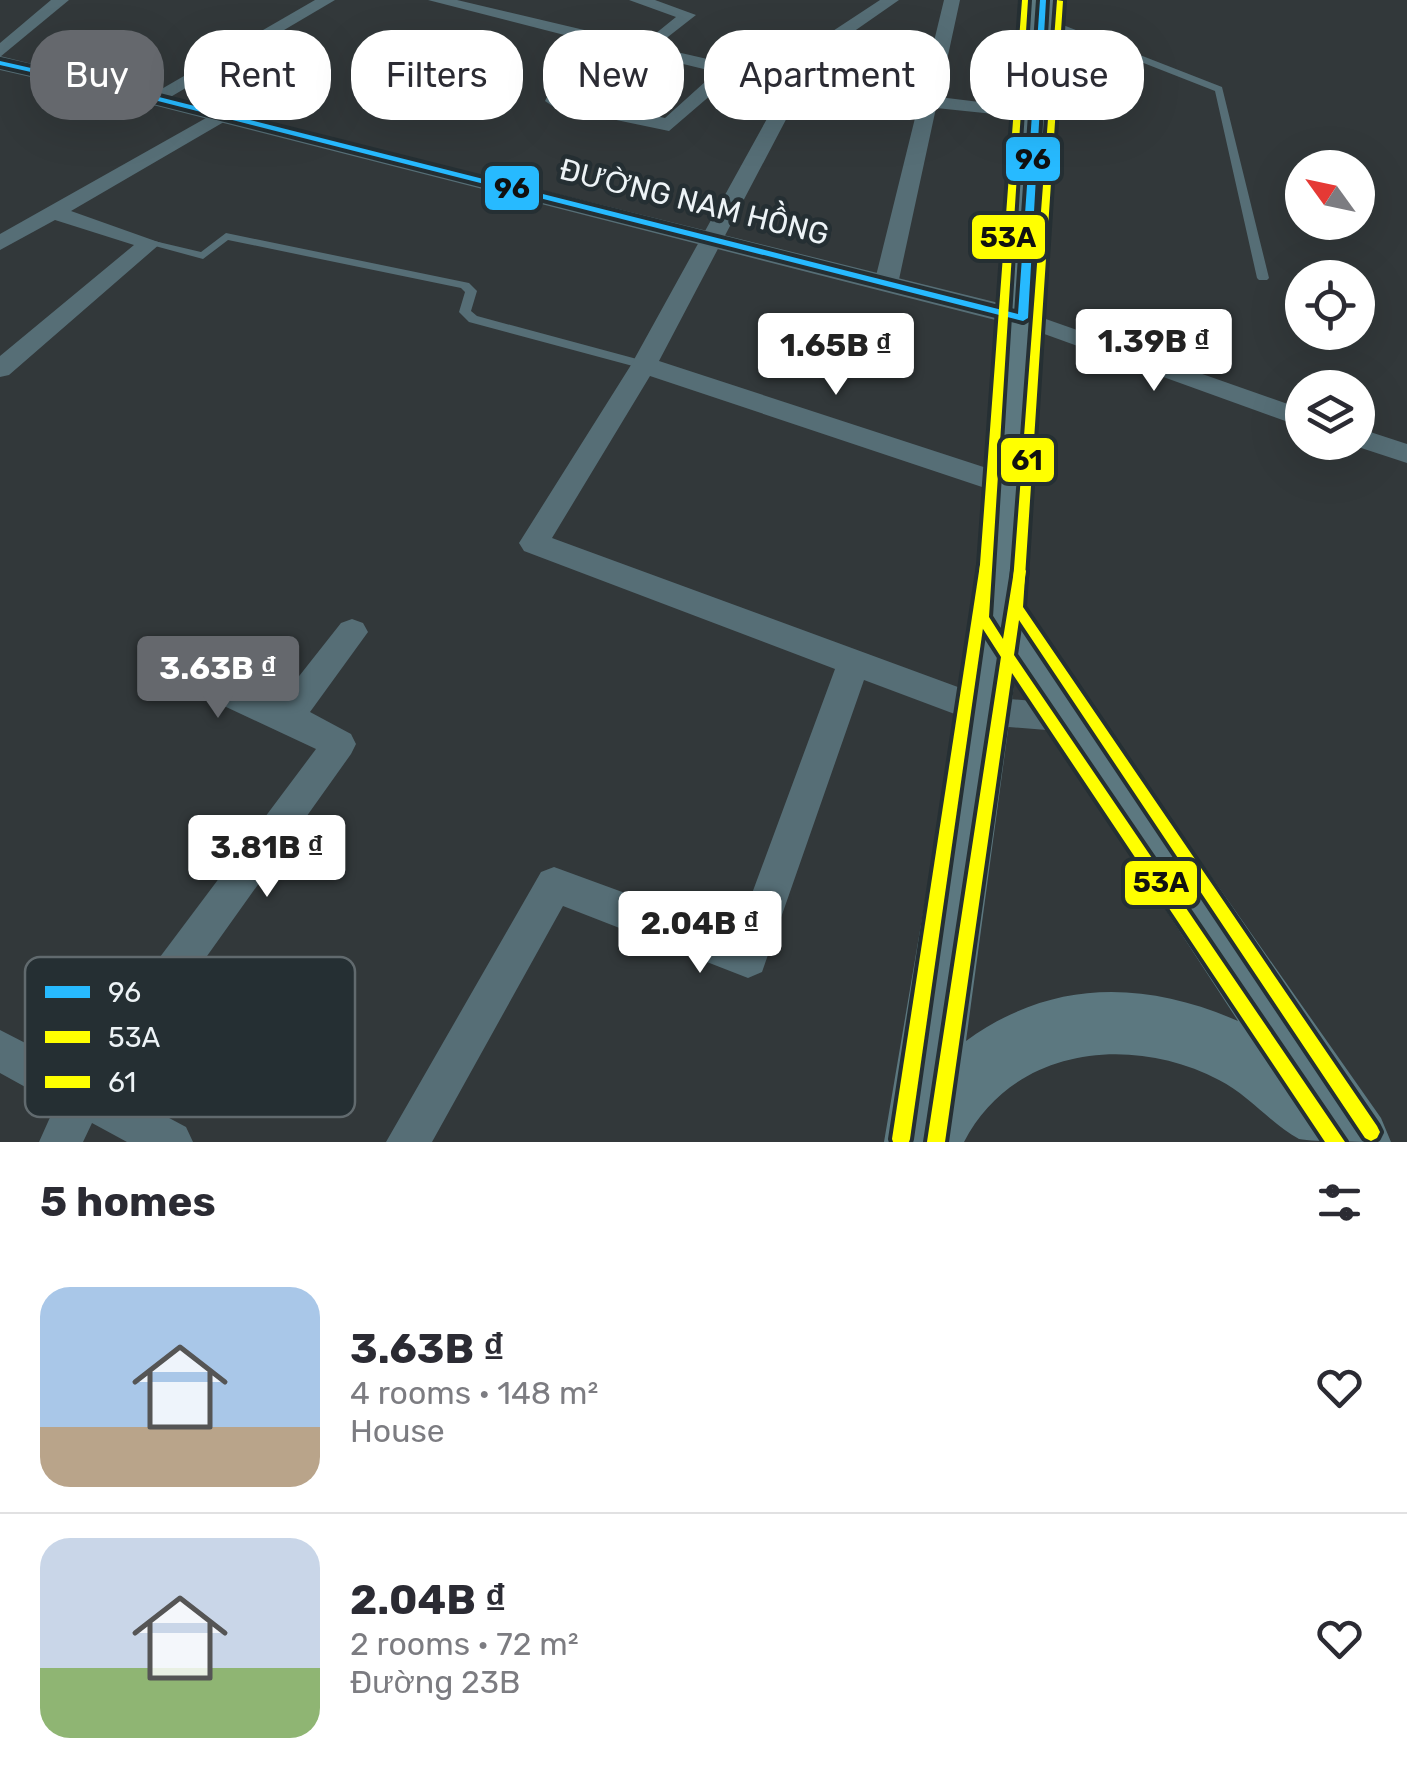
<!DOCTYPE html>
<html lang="en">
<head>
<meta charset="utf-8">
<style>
  :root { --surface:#fff; --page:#f2f2f3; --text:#2b2b33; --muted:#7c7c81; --line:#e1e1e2; --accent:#65686d }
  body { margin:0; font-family:Rubik,sans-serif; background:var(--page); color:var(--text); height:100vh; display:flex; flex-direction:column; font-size:38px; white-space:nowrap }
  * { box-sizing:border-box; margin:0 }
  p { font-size:32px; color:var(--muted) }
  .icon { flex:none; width:55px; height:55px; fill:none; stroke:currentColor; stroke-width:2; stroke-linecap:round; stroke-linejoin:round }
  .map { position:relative; height:1142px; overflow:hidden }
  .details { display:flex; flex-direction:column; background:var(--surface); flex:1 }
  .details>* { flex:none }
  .guide { position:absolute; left:30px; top:30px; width:1348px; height:90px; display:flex; gap:20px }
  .needle { width:65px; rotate:303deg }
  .tools { position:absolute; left:1285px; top:150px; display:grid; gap:20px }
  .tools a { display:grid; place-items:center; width:90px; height:90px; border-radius:50%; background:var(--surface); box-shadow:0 10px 40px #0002; font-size:50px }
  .price { position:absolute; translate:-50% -85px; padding:0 22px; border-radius:10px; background:#fff; color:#222; font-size:32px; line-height:65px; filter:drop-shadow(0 2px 5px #0008) }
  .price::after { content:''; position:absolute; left:50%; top:60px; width:30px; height:22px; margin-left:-15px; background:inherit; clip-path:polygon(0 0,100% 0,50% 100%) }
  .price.active { background:var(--accent); color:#fff }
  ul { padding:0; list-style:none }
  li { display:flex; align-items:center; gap:30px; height:250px; padding:0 40px }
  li+li { border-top:2px solid var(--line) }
  li span { display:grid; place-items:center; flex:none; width:280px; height:200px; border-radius:30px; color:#555 }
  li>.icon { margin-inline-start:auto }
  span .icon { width:120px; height:120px; fill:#fffc; stroke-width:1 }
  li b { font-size:42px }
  h2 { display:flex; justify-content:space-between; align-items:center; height:120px; padding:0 40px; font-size:42px }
  .pill { padding:0 35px; border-radius:40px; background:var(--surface); box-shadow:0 10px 40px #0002; font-size:35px; line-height:90px }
  .pill.active { background:var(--accent); color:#fff }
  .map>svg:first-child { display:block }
</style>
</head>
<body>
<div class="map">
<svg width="1407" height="1142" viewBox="0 0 1407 1142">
  <rect width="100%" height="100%" fill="#32383a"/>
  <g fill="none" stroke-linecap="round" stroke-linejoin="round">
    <g fill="#566e76" fill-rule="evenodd">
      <polygon points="1039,18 1045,18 1222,87 1269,278 1267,280 1259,280 1257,278 1215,91 1039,22"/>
      <polygon points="226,233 469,283 477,291 471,311 477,316 648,362 650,365 644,369 469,322 459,312 465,292 461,288 228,240 203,259 144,243 150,240 201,252"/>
    </g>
    <g fill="#566e76" fill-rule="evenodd">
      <polygon points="51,0 69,0 0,57 0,43"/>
      <polygon points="315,0 335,0 162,102 146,98"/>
      <path d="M 428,0 L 457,0 L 635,42 L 655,34 L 676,17 L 629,0 L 655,0 L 696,15 L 655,47 L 790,78 L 807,48 L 880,0 L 899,0 L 820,55 L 807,81 L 921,95 L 944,0 L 960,0 L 939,97 L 1036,109 L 1046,115 L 1043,119 L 936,108 L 898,284 L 886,291 L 874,284 L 918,106 L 801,91 L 659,361 L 1020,479 L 1024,486 L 1020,493 L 1000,493 L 650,376 L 552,538 L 985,697 L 1071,704 L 1083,708 L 1088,718 L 1083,728 L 1071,732 L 984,725 L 864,680 L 762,972 L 748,978 L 563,906 L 432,1142 L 386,1142 L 541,872 L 554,867 L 737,934 L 835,669 L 524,551 L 519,543 L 631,365 L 784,88 L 733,76 L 669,131 L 554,107 L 545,101 L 547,97 L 595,58 L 619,49 ZM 638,53 L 716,72 L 665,118 L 569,98 L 607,66 Z"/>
      <polygon points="222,109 232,115 229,119 71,211 161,243 9,375 0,377 0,356 134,245 55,220 0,250 0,234"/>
      <polygon points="1023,311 1302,409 1302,427 1014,323 1011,318"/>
      <polygon points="1358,428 1407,444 1407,463 1349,444 1358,442"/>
      <polygon points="352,619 363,623 368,632 310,712 351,734 356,744 351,754 113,1088 186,1127 193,1142 127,1142 92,1123 83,1142 39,1142 56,1104 0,1073 0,1030 76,1069 316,749 162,677 157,668 162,659 173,655 184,659 281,699 341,623"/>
    </g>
    <polygon fill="#566e76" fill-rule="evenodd" points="0,56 1023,309 1038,318 1023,327 153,105 0,70"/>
    <path fill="#5c7880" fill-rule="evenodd" d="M 1030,0 L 1056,0 L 1024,610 L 1381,1118 L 1391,1142 C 1371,1142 1315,1142 1299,1139 C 1271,1124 1249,1095 1219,1080 C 1131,1034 1013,1047 964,1142 L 884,1142 L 974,613 ZM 1015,678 L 1238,1021 C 1144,980 1051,979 966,1041 Z"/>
    <defs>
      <polygon id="bus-1" points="1040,0 1046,0 1028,318 1023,321 154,100 0,65 0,61 155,96 1018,314"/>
      <polygon id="bus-2" points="1022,0 1028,0 989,617 1003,639 1014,571 1016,568 1024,568 1026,571 1014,655 1345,1142 1325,1142 1012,673 945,1142 927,1142 1001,657 976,618"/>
      <g id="bus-3">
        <polygon points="1057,0 1063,1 1023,607 1377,1126 1380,1132 1377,1138 1371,1141 1365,1138 1011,608"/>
        <polygon points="986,560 992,565 910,1139 909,1142 893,1142 892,1139 980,565"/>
      </g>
    </defs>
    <use href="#bus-1" stroke="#252f33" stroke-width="8"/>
    <use href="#bus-2" stroke="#252f33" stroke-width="8"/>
    <use href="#bus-3" stroke="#252f33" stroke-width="8"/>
    <use href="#bus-1" fill="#27baff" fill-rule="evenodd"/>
    <use href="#bus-2" fill="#ff0" fill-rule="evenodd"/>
    <use href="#bus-3" fill="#ff0" fill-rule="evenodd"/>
  </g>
  <g text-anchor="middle" stroke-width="9" stroke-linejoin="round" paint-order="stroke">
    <g font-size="30" fill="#edf3f6" stroke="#252f33">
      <text transform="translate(694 202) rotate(14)" y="10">ĐƯỜNG NAM HỒNG</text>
    </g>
  </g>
  <rect x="25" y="957" width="330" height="160" rx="15" fill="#252f33" stroke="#616a6e" stroke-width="2.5"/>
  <rect x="45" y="986" width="45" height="12" fill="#27baff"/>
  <rect x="45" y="1031" width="45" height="12" fill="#ff0"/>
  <rect x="45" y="1076" width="45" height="12" fill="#ff0"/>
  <g font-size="28" fill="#edf3f6">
    <text x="108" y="1002">96</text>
    <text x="108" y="1047">53A</text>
    <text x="108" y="1092">61</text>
  </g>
  <g stroke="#252f33" stroke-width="4">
    <rect x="1004" y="135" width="58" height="48" rx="10" fill="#27baff"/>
    <rect x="483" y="164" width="58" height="48" rx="10" fill="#27baff"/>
    <rect x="970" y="213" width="77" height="48" rx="10" fill="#ff0"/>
    <rect x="999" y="436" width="57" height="48" rx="10" fill="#ff0"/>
    <rect x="1123" y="859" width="76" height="48" rx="10" fill="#ff0"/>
  </g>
  <g font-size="28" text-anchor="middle" font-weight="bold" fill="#111">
    <text x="1033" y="169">96</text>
    <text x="512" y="198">96</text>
    <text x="1008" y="247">53A</text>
    <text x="1027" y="470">61</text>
    <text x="1161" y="892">53A</text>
  </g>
</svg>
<div class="tools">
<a><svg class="needle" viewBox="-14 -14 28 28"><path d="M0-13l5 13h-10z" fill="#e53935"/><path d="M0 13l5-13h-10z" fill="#7c7c81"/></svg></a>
<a><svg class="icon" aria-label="locate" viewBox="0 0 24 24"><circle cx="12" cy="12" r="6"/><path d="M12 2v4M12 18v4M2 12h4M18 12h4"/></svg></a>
<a><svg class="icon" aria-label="layers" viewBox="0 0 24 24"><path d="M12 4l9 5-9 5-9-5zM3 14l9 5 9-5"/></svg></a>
</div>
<b class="price" style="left:1154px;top:394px">1.39B ₫</b>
<b class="price" style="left:836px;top:398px">1.65B ₫</b>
<b class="price active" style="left:218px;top:721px">3.63B ₫</b>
<b class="price" style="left:267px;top:900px">3.81B ₫</b>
<b class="price" style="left:700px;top:976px">2.04B ₫</b>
<div class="guide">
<a class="pill active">Buy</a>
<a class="pill">Rent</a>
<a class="pill">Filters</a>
<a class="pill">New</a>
<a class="pill">Apartment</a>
<a class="pill">House</a>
</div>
</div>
<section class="details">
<h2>5 homes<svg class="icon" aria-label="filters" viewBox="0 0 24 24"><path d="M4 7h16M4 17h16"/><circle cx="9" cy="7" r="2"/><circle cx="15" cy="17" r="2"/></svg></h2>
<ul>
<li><span style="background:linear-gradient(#a9c7e8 70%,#b9a48a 0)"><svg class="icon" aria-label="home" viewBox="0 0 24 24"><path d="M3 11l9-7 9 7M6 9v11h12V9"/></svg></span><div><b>3.63B ₫</b><p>4 rooms · 148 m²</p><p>House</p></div><svg class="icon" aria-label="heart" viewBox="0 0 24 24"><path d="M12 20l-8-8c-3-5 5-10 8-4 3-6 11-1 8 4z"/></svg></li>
<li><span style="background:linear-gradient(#c9d6e8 65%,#8fb573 0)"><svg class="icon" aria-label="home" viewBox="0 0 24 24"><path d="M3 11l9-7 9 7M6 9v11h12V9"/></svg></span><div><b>2.04B ₫</b><p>2 rooms · 72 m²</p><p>Đường 23B</p></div><svg class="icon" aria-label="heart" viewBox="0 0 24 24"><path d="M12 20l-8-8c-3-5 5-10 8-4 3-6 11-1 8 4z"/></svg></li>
</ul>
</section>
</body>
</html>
